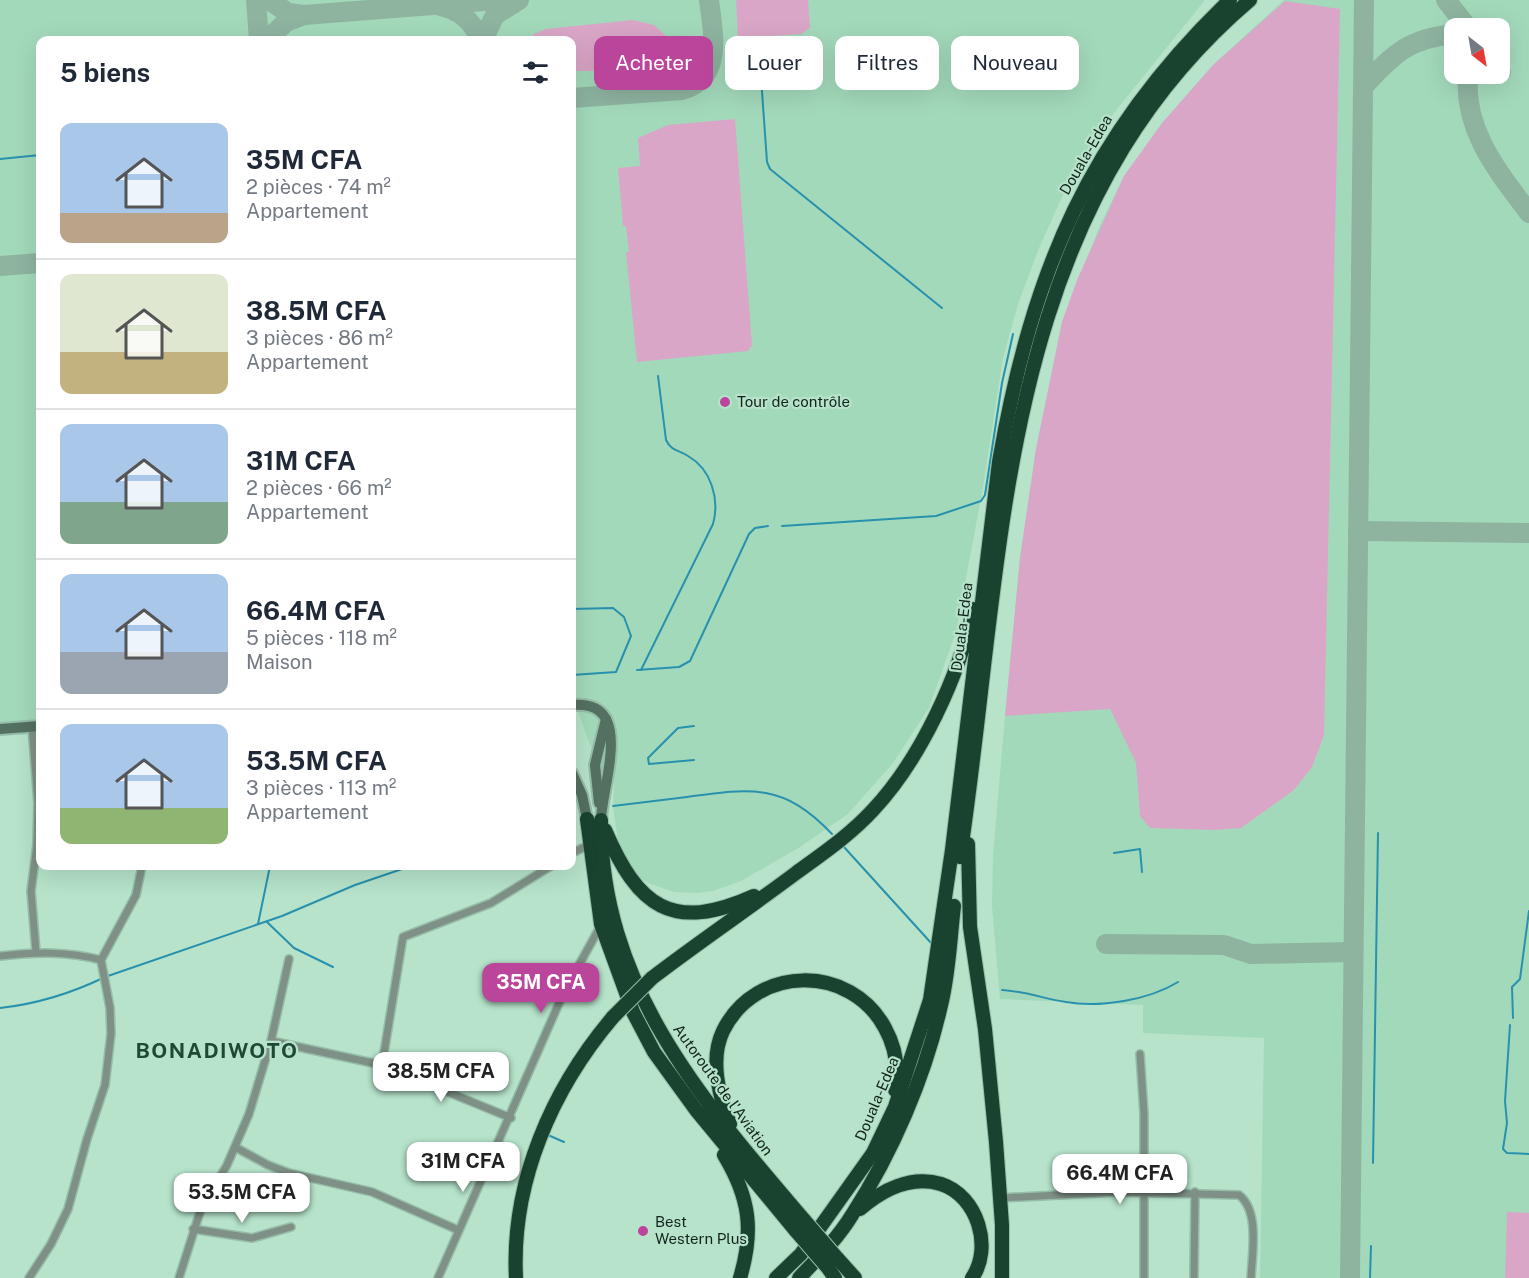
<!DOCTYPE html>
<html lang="fr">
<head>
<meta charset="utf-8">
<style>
  :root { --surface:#fff; --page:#f2f2f3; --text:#1f2937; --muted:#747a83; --line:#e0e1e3; --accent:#bc459c }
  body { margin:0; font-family:"Public Sans",sans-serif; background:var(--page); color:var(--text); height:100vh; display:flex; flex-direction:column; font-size:22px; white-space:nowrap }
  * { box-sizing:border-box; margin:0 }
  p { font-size:20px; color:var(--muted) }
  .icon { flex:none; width:33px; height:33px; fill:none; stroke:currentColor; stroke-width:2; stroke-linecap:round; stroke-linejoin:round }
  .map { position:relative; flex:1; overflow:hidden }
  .side { position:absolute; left:36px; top:36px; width:540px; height:834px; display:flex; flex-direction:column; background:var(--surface); border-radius:12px; box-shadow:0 6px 24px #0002 }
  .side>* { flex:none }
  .top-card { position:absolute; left:594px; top:36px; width:570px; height:54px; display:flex; gap:12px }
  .needle { width:39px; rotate:149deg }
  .buttons { position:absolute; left:1444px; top:18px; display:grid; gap:12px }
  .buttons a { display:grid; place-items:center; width:66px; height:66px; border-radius:12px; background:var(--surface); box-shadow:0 6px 24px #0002; font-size:30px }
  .price { position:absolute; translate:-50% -51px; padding:0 14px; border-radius:12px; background:#fff; color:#222; font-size:20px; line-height:39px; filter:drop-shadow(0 2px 3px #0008) }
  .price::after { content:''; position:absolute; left:50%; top:36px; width:18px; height:14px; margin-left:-9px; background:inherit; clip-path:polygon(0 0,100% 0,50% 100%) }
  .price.active { background:var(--accent); color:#fff }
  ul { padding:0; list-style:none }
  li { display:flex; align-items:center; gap:18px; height:150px; padding:0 24px }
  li+li { border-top:2px solid var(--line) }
  li span { display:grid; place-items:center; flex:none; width:168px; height:120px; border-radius:12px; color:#555 }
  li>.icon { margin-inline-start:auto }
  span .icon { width:72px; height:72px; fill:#fffc; stroke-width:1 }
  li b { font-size:26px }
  h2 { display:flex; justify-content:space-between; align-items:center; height:72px; padding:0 24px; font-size:26px }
  .tag { padding:0 21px; border-radius:12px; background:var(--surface); box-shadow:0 6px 24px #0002; font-size:21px; line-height:54px }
  .tag.active { background:var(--accent); color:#fff }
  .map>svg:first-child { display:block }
</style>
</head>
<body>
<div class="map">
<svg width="1529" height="1278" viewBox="0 0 1529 1278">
  <rect width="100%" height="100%" fill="#b6e3ca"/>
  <g fill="#a3d9bb" fill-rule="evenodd">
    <polygon points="0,0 1205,0 1105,124 1067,186 1039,248 1018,304 1003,358 983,487 956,632 929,708 893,763 848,814 800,847 741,881 713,891 697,893 674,892 648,883 639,877 626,860 618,841 613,807 615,760 594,755 578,712 572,711 572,40 40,40 40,720 0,723"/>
    <path d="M 1284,0 L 1529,0 L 1529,1278 L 1260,1278 L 1264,1038 L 1143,1033 L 1143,1005 L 1000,999 L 992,906 L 993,855 L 1005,716 L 1020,558 L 1036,449 L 1062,322 L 1100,225 L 1124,176 L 1163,123 L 1213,65 ZM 1455,28 L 1500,28 L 1500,74 L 1455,74 Z"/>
  </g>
  <g fill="#daa6c7">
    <polygon points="736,0 808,0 810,28 801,34 738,38"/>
    <polygon points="1285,1 1340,9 1324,735 1312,767 1294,790 1241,828 1215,830 1150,828 1140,816 1136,763 1110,709 1005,716 1020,558 1036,449 1062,322 1077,280 1124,176 1162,123 1213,65"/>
    <path d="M 633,20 L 654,25 L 668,38 C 668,74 597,71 572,71 L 572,40 L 527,40 L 534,34 L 546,29 Z"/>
    <polygon points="411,37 428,40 357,40"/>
    <polygon points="735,119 752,345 748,351 637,362 626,252 629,252 626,226 623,226 618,168 640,166 638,138 668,125"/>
    <polygon points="1507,1212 1529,1213 1529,1278 1505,1278"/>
  </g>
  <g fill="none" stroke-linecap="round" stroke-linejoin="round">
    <g stroke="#2891ad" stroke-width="2">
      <polyline points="759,49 767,162 770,169 942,308"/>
      <polyline points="0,159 40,155"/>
      <polyline points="782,526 936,516 981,501 985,495 1002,383 1013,334"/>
      <polyline points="572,609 613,608 624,617 631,636 616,672 572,675"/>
      <polyline points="637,670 679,667 690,661 749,534 755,528 768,526"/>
      <path d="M 641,670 L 713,524 C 720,499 711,469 688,456 C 679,450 671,451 666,440 L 658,376"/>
      <polyline points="694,760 649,764 648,758 678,728 694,726"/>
      <path d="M 613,806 C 637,803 662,800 687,797 C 751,788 784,783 832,834"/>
      <polyline points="844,847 932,944"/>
      <polyline points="1114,853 1140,849 1142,872"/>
      <polyline points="267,922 294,948 333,967"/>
      <polyline points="258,924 270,866"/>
      <path d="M 1002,990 C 1024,991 1045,999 1066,1002 C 1100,1008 1149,1000 1178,982"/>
      <path d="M 0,1008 C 37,1004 72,993 105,977 L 282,916 L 355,885 L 411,866"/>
      <polyline points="1513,1018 1512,987 1520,979 1529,911"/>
      <polyline points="1510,1025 1505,1101 1507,1123 1503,1149 1507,1153 1529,1154"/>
      <polyline points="548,1135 564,1142"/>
      <polyline points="1373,1163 1378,833"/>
      <polyline points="1370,1278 1371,1246"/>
    </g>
    <g stroke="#8eb4a0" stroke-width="20">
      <polyline points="256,0 259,40"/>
      <polyline points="269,0 288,13 304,15 497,0"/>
      <polyline points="1446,0 1468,28"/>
      <path d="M 440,6 C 460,10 473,21 480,40"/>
      <polyline points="267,40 286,22 304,15"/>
      <polyline points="483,40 495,15 519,0"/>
      <polyline points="1500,71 1501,72"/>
      <path d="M 1468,74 C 1463,130 1497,170 1529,213"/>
      <path d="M 1365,85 C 1394,53 1410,38 1455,34"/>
      <path d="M 572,98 L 682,90 C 724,78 713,33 709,0"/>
      <polyline points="0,266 40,263"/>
      <polyline points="1358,531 1529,533"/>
      <polyline points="1106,944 1224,945 1251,954 1352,952"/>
      <polyline points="1350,1278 1364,0"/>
    </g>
    <defs>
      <g id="street">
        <polyline points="32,726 38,803 37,845 31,891 36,952"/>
        <polyline points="572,853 591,844"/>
        <path d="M 0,956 C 35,952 67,951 101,960"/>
        <polyline points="271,1041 382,1065 511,1118"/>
        <polyline points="1140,1054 1144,1114 1144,1278"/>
        <polyline points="382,1065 403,937 491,903 551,866"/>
        <polyline points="235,1147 268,1165 289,1173 372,1192 458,1230"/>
        <path d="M 1000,1198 L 1117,1192 L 1239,1195 C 1260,1211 1252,1254 1251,1278"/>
        <polyline points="193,1229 252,1238 291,1227"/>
        <polyline points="29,1278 51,1244 68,1209 87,1139 105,1085 111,1034 110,1008 101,960 136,895 142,866"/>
        <polyline points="179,1278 201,1209 227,1165 249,1114 271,1041 289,959"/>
        <polyline points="438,1278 564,992 600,927"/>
        <polyline points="1194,1278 1195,1192"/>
      </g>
      <g id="secondary">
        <path d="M 572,705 C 636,699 602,784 601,820"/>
        <polyline points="0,729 40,726"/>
        <polyline points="572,773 582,795 587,819"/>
        <polyline points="599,803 595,765 606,719"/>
      </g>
      <g id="highway">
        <polyline points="587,819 601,924 633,1012 654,1052 696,1110 796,1231"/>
        <path d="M 601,820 C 600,986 704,1103 805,1221"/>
        <path d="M 605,830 C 638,907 672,933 754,896"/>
        <polyline points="968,844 970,927 985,1029 996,1142 1002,1225 1002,1278"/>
        <path d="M 960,857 C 1006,553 994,218 1250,0"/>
        <path d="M 652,978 C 699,942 748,909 796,873 C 822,854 850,835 873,810 C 920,760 960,675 973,609"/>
        <path d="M 730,1124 C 719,1096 709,1060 723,1031 C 756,964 851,964 885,1028 C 896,1048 899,1069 895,1090"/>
        <path d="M 724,1155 C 750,1198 754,1231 740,1278"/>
        <path d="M 860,1209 C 882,1190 911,1175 941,1184 C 978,1196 993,1248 972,1278"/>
        <polyline points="837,1258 855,1278"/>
        <polyline points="828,1268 835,1278"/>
        <path d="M 516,1278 C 511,1182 552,1089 613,1017"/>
        <path d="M 776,1278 L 801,1254 L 873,1153 L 895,1107 L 930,1000 L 952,850 L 999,462 C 1032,272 1089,135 1230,0"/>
        <path d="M 799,1278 C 818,1258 838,1238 852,1215 C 892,1153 925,1077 941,1005 C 949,973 950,939 954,906"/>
      </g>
    </defs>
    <use href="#street" stroke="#95bda7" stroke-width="10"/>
    <use href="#secondary" stroke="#95bda7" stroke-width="14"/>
    <use href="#highway" stroke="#95bda7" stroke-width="16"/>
    <use href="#street" stroke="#7f9186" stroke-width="7"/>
    <use href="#secondary" stroke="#547060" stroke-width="10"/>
    <use href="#highway" stroke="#19432f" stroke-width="14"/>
    <defs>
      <g id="highway-bridge">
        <polyline points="613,1017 652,978"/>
        <polyline points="805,1221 837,1258"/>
        <polyline points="796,1231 828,1268"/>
      </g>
    </defs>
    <use href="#highway-bridge" stroke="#95bda7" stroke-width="16" stroke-linecap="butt"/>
    <use href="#highway-bridge" stroke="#19432f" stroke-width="14"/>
  </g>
  <g fill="#bc459c" stroke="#b6e3ca" stroke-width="2">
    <circle cx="725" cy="402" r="6"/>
    <circle cx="643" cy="1231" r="6"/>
  </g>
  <g text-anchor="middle" stroke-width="4.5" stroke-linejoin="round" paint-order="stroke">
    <g font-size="15" fill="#13241b" stroke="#b6e3ca">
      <text transform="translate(1086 155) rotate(-60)" y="5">Douala-Edea</text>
      <text transform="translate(962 627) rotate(-83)" y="5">Douala-Edea</text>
      <text transform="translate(723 1090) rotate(54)" y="5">Autoroute de l'Aviation</text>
      <text transform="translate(877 1099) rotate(-67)" y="5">Douala-Edea</text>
    </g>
    <g font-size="15" fill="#13241b" stroke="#b6e3ca" text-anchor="start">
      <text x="737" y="407">Tour de contrôle</text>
      <text x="655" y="1227">Best<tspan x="655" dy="17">Western Plus</tspan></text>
    </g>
    <g font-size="21" font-weight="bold" letter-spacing="1.5" fill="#204935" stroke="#b6e3ca">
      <text x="217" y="1058">BONADIWOTO</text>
    </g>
  </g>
</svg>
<div class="buttons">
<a><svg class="needle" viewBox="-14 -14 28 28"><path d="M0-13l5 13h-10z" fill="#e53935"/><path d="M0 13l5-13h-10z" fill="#747a83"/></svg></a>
</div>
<b class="price active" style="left:541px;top:1014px">35M CFA</b>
<b class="price" style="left:441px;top:1103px">38.5M CFA</b>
<b class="price" style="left:463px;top:1193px">31M CFA</b>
<b class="price" style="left:1120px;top:1205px">66.4M CFA</b>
<b class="price" style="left:242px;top:1224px">53.5M CFA</b>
<div class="top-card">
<a class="tag active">Acheter</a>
<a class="tag">Louer</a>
<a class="tag">Filtres</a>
<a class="tag">Nouveau</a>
</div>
<section class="side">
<h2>5 biens<svg class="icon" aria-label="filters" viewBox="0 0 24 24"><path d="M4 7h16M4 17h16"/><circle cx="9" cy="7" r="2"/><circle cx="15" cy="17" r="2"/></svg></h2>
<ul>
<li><span style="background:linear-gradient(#a9c7e8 75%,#b9a48a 0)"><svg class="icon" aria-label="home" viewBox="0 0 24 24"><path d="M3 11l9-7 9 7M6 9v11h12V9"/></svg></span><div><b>35M CFA</b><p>2 pièces · 74 m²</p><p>Appartement</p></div></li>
<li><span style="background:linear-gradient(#dfe7d0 65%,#c2b280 0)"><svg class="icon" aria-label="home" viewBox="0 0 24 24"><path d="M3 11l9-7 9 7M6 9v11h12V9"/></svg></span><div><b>38.5M CFA</b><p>3 pièces · 86 m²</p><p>Appartement</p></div></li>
<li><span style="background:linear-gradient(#a9c7e8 65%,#7fa58c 0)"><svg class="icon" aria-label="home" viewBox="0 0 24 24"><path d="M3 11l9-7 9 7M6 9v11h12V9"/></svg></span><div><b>31M CFA</b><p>2 pièces · 66 m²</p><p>Appartement</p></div></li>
<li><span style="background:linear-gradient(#a9c7e8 65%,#9aa5b1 0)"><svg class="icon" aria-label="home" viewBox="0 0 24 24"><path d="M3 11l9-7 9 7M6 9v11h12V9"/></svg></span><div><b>66.4M CFA</b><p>5 pièces · 118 m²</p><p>Maison</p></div></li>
<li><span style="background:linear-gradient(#a9c7e8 70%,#8fb573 0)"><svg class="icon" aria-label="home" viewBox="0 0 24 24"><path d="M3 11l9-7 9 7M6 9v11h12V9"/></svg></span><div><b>53.5M CFA</b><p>3 pièces · 113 m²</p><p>Appartement</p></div></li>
</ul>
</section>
</div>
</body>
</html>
